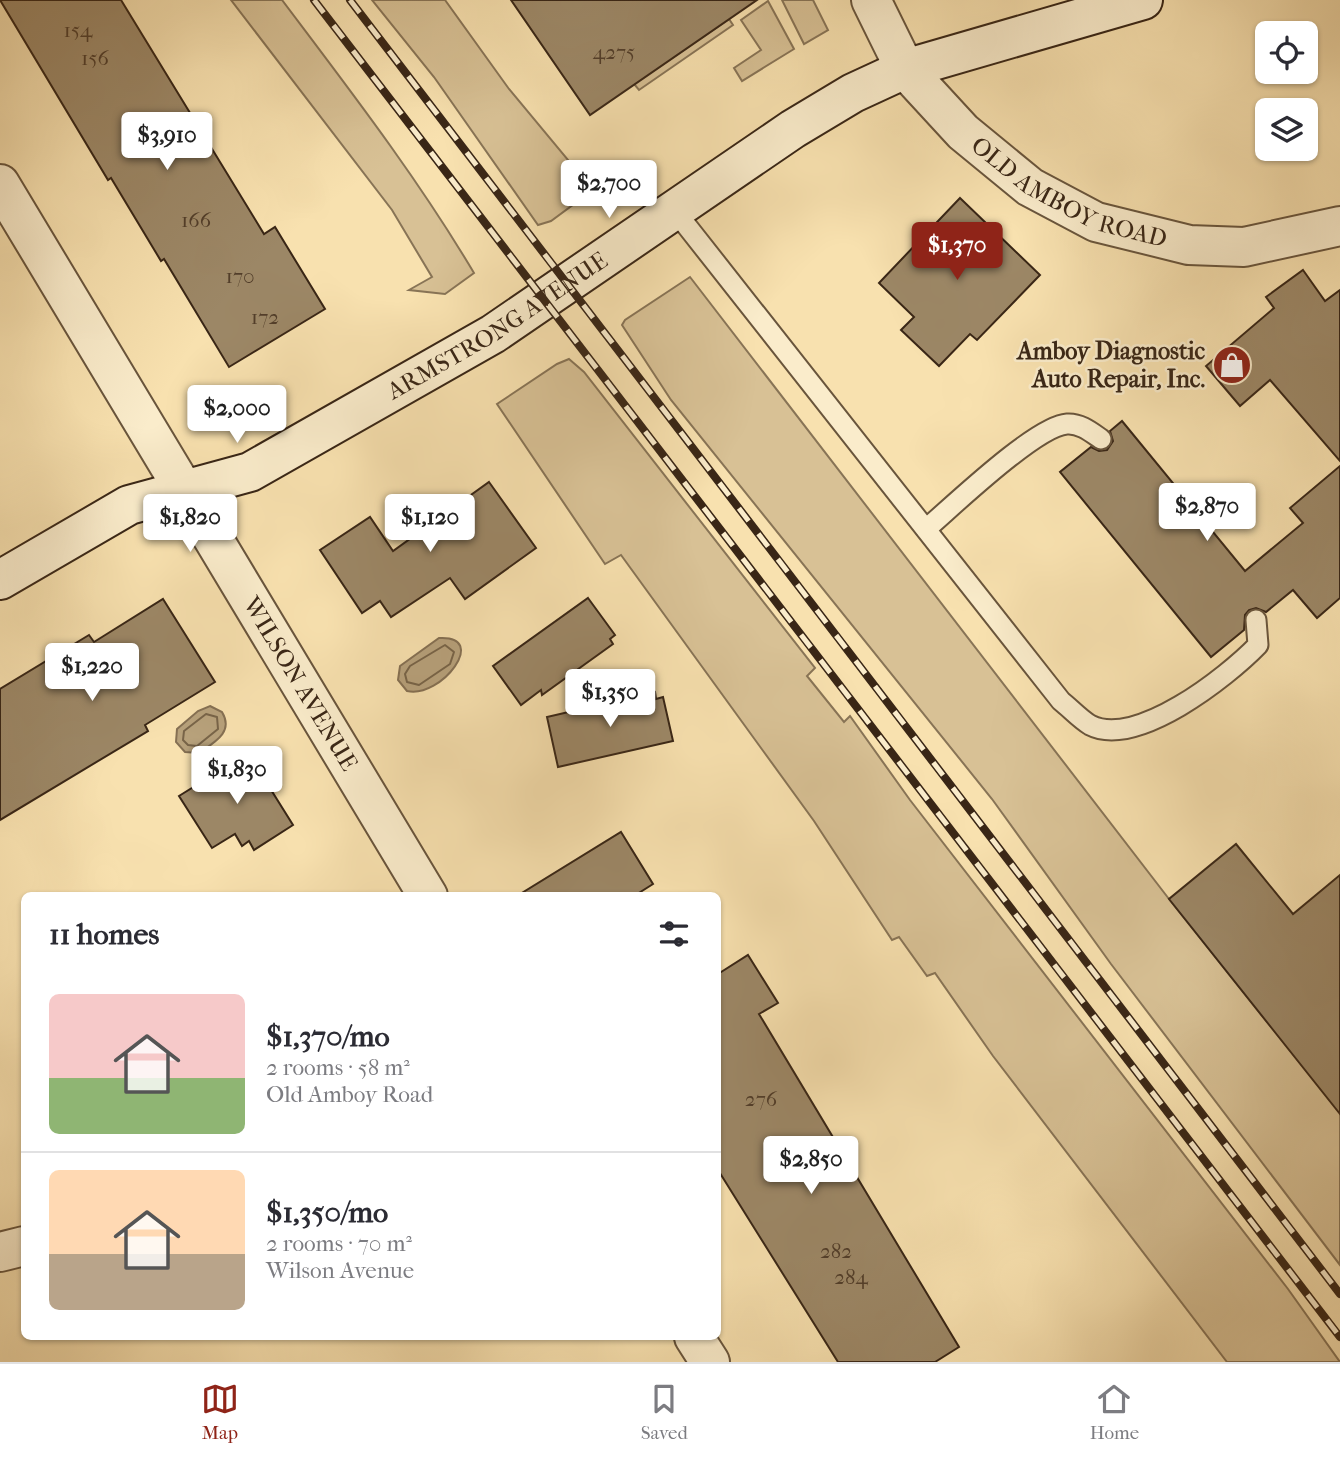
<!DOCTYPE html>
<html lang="en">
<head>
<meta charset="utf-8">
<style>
  :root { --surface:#fff; --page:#f2f2f3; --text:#2b2b33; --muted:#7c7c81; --line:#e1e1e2; --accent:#8f2418 }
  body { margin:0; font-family:"IM FELL French Canon",serif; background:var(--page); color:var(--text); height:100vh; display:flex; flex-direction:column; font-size:26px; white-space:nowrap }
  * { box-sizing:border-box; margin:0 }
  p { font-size:23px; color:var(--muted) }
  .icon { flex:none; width:38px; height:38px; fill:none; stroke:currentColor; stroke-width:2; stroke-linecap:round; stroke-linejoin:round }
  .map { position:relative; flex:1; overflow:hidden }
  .side { position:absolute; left:21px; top:892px; width:700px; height:448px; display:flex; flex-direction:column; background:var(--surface); border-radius:10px; box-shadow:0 2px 5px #0004 }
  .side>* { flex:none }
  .tools { position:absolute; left:1255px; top:21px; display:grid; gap:14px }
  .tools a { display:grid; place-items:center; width:63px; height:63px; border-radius:10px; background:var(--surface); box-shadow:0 2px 5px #0004; font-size:35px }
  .price { position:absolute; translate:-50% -60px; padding:0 16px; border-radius:7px; background:#fff; color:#222; font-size:23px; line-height:46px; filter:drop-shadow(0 2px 4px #0008) }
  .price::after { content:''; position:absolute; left:50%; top:42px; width:21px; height:16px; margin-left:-10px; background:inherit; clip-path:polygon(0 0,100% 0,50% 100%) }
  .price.on { background:var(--accent); color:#fff }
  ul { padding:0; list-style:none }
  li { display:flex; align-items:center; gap:21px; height:175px; padding:0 28px }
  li+li { border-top:2px solid var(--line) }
  li span { display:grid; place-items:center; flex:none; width:196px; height:140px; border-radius:10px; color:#555 }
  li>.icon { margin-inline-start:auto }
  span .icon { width:84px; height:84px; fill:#fffc; stroke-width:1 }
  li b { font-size:30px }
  h2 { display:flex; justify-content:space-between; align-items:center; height:84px; padding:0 28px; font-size:30px }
  .dock { display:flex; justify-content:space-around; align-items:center; height:98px; border-top:2px solid var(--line); background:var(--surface); font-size:19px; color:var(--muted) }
  .dock a { display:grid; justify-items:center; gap:4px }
  .dock .on { color:var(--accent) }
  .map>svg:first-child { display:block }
</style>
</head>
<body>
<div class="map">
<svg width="1340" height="1362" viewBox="0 0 1340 1362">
  <rect width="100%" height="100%" fill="#f8e1af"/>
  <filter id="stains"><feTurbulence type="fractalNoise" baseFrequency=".00286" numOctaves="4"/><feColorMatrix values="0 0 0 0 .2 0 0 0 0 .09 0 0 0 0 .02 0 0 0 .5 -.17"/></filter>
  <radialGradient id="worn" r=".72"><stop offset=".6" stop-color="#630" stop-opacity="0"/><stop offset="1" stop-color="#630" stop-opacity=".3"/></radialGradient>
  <g fill="#d8c195" stroke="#887456" stroke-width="2">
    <path d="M 231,0 L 282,0 C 349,89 417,177 474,273 L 445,294 L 409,290 L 432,277 L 392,210 Z"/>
    <polygon points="372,0 445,0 509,89 593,190 551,221 538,225 434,77"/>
    <polygon points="782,0 813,0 828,30 804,44"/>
    <polygon points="768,1 794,49 742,81 734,68 761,50 741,20"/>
    <polygon points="729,19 733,25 639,90 634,84"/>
    <polygon points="690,277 1169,899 1340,1113 1340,1265 1111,964 992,799 671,400 622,325 625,320"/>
    <polygon points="569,359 584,372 815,668 807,676 844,722 850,716 910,800 1288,1289 1340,1362 1227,1362 993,1056 935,973 927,976 899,937 892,940 814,821 621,555 605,564 497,404 557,364"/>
  </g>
  <g fill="#b7a17b" stroke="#857053" stroke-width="2">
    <path d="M 439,638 C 490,635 441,699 407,691 L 398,680 L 400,666 Z"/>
    <path d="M 210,706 L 222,712 C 234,732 215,742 199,753 L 185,752 L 176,742 L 177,729 L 198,711 Z"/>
  </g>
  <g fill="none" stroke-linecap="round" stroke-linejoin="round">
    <g stroke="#786448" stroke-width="2">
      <polygon points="445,645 454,652 450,664 419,685 407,682 405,674 410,666"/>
      <polygon points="206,714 217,717 218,729 197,746 188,745 183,740 184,731"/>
    </g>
  </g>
  <g fill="#9c8766" stroke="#392616" stroke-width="2">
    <polygon points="0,0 121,0 264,234 275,227 325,309 229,367 164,259 161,261 111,178 108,180"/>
    <polygon points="511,0 757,0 590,115"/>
    <polygon points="960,198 1040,275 977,340 970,334 939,366 901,330 914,317 879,283"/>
    <polygon points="1303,270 1325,301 1340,290 1340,461 1270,380 1240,406 1206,366 1274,308 1266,297"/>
    <polygon points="1122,421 1245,571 1303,523 1290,508 1340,466 1340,598 1317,618 1293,590 1266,612 1256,608 1249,610 1245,615 1244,630 1211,657 1060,472 1091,447 1099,451 1107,450 1113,441 1110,431"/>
    <polygon points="489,482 536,548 465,599 450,578 391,617 380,601 362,613 320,550 370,517 393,551"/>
    <polygon points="588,598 615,635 610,639 613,644 542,695 541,690 521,705 493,666"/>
    <polygon points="163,599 215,682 145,725 148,731 0,820 0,689 89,635 94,642"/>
    <polygon points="655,692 656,699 663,697 673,741 558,767 547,717"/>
    <polygon points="248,753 293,825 254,850 249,841 242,846 235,834 212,848 179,796"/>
    <polygon points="621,832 653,884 634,896 517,896"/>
    <polygon points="1236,844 1293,914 1340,875 1340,1114 1169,899"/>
    <polygon points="748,955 778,1003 759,1014 959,1347 935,1362 838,1362 718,1170 718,974"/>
  </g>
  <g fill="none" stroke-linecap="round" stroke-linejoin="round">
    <defs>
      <g id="lane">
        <path d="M 675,211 L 1061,701 C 1070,708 1080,719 1090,725 C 1136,749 1227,677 1258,645 L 1256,620"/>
        <path d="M 926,529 C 953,506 1036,426 1067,424 C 1080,423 1091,432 1101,439"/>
      </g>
      <g id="street">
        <path id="s1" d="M 871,0 L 905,69 L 963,132 L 1030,187 L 1096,222 L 1189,245 L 1244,247 L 1340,226"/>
        <path id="s2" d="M 0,184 L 428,896"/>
        <polyline points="0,1252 24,1246"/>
        <polyline points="694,1337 710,1362"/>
      </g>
      <g id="secondary">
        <path id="s3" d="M 0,580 L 129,505 L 250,472 L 493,334 L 793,129 L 853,93 L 905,69 L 1143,0"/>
      </g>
    </defs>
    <use href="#lane" stroke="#69553c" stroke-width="23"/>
    <use href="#street" stroke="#69553c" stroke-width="42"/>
    <use href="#secondary" stroke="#392616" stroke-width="42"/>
    <use href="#lane" stroke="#faeccb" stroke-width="19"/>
    <use href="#street" stroke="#faeccb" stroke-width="38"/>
    <use href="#secondary" stroke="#faeccb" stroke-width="38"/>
    <defs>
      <g id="rail">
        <polyline points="314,0 1340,1337"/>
        <polyline points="350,0 1340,1294"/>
      </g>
    </defs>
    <use href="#rail" stroke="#392616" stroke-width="8"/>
    <use href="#rail" stroke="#faeccb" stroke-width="5" stroke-dasharray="16" stroke-linecap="butt"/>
  </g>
  <defs>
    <symbol id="shop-disc" viewBox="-11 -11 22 22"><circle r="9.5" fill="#8f2418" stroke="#faeccb"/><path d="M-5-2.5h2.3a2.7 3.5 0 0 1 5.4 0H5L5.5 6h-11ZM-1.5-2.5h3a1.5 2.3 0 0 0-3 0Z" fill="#fff"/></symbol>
  </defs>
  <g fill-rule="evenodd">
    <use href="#shop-disc" x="1210" y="343" width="44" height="44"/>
  </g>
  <g text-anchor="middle" stroke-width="5" stroke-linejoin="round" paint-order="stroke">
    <g font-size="21" fill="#523e2a">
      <text x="78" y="37">154</text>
      <text x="614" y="59">4275</text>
      <text x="95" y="65">156</text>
      <text x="196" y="227">166</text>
      <text x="240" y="283">170</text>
      <text x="265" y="324">172</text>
      <text x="761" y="1106">276</text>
      <text x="836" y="1258">282</text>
      <text x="851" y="1284">284</text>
    </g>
    <g font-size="24" fill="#392616" stroke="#faeccb">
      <text dy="8" stroke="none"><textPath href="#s1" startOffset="287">OLD AMBOY ROAD</textPath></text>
      <text dy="8" stroke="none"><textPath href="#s3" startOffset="562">ARMSTRONG AVENUE</textPath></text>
      <text dy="8" stroke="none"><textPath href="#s2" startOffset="583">WILSON AVENUE</textPath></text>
    </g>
    <g font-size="24" font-weight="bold" fill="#392616" stroke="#faeccb" text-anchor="end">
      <text x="1205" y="359">Amboy Diagnostic<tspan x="1205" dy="28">Auto Repair, Inc.</tspan></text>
    </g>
  </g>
  <rect width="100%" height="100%" filter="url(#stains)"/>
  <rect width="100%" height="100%" fill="url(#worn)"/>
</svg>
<div class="tools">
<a><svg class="icon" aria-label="locate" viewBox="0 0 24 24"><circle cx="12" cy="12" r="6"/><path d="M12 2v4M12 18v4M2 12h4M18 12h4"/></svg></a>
<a><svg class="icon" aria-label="layers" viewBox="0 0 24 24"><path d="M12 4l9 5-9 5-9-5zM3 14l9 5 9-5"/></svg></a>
</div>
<b class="price" style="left:167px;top:172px">$3,910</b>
<b class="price" style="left:609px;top:220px">$2,700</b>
<b class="price on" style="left:957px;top:282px">$1,370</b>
<b class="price" style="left:237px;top:445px">$2,000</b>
<b class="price" style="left:1207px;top:543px">$2,870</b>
<b class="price" style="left:190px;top:554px">$1,820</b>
<b class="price" style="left:430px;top:554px">$1,120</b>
<b class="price" style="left:92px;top:703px">$1,220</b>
<b class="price" style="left:610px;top:729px">$1,350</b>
<b class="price" style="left:237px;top:806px">$1,830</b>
<b class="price" style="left:811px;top:1196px">$2,850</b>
<section class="side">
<h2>11 homes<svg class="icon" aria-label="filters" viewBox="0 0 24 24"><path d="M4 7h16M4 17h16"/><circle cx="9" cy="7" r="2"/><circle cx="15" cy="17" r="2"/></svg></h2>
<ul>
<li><span style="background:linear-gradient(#f6c9c9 60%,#8fb573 0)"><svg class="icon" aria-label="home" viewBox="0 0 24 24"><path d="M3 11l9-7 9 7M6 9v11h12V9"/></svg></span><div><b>$1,370/mo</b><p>2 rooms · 58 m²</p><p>Old Amboy Road</p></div></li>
<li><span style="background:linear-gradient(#ffd9b3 60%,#b9a48a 0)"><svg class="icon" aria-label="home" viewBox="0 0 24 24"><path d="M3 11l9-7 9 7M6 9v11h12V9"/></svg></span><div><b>$1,350/mo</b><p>2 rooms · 70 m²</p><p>Wilson Avenue</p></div></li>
</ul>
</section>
</div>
<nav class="dock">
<a class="on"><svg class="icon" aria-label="map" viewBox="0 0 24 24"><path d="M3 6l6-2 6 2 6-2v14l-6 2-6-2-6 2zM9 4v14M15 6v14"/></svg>Map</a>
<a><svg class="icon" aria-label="saved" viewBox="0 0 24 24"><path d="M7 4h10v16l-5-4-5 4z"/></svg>Saved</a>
<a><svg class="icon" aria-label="home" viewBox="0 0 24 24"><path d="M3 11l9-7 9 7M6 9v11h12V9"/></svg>Home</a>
</nav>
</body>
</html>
